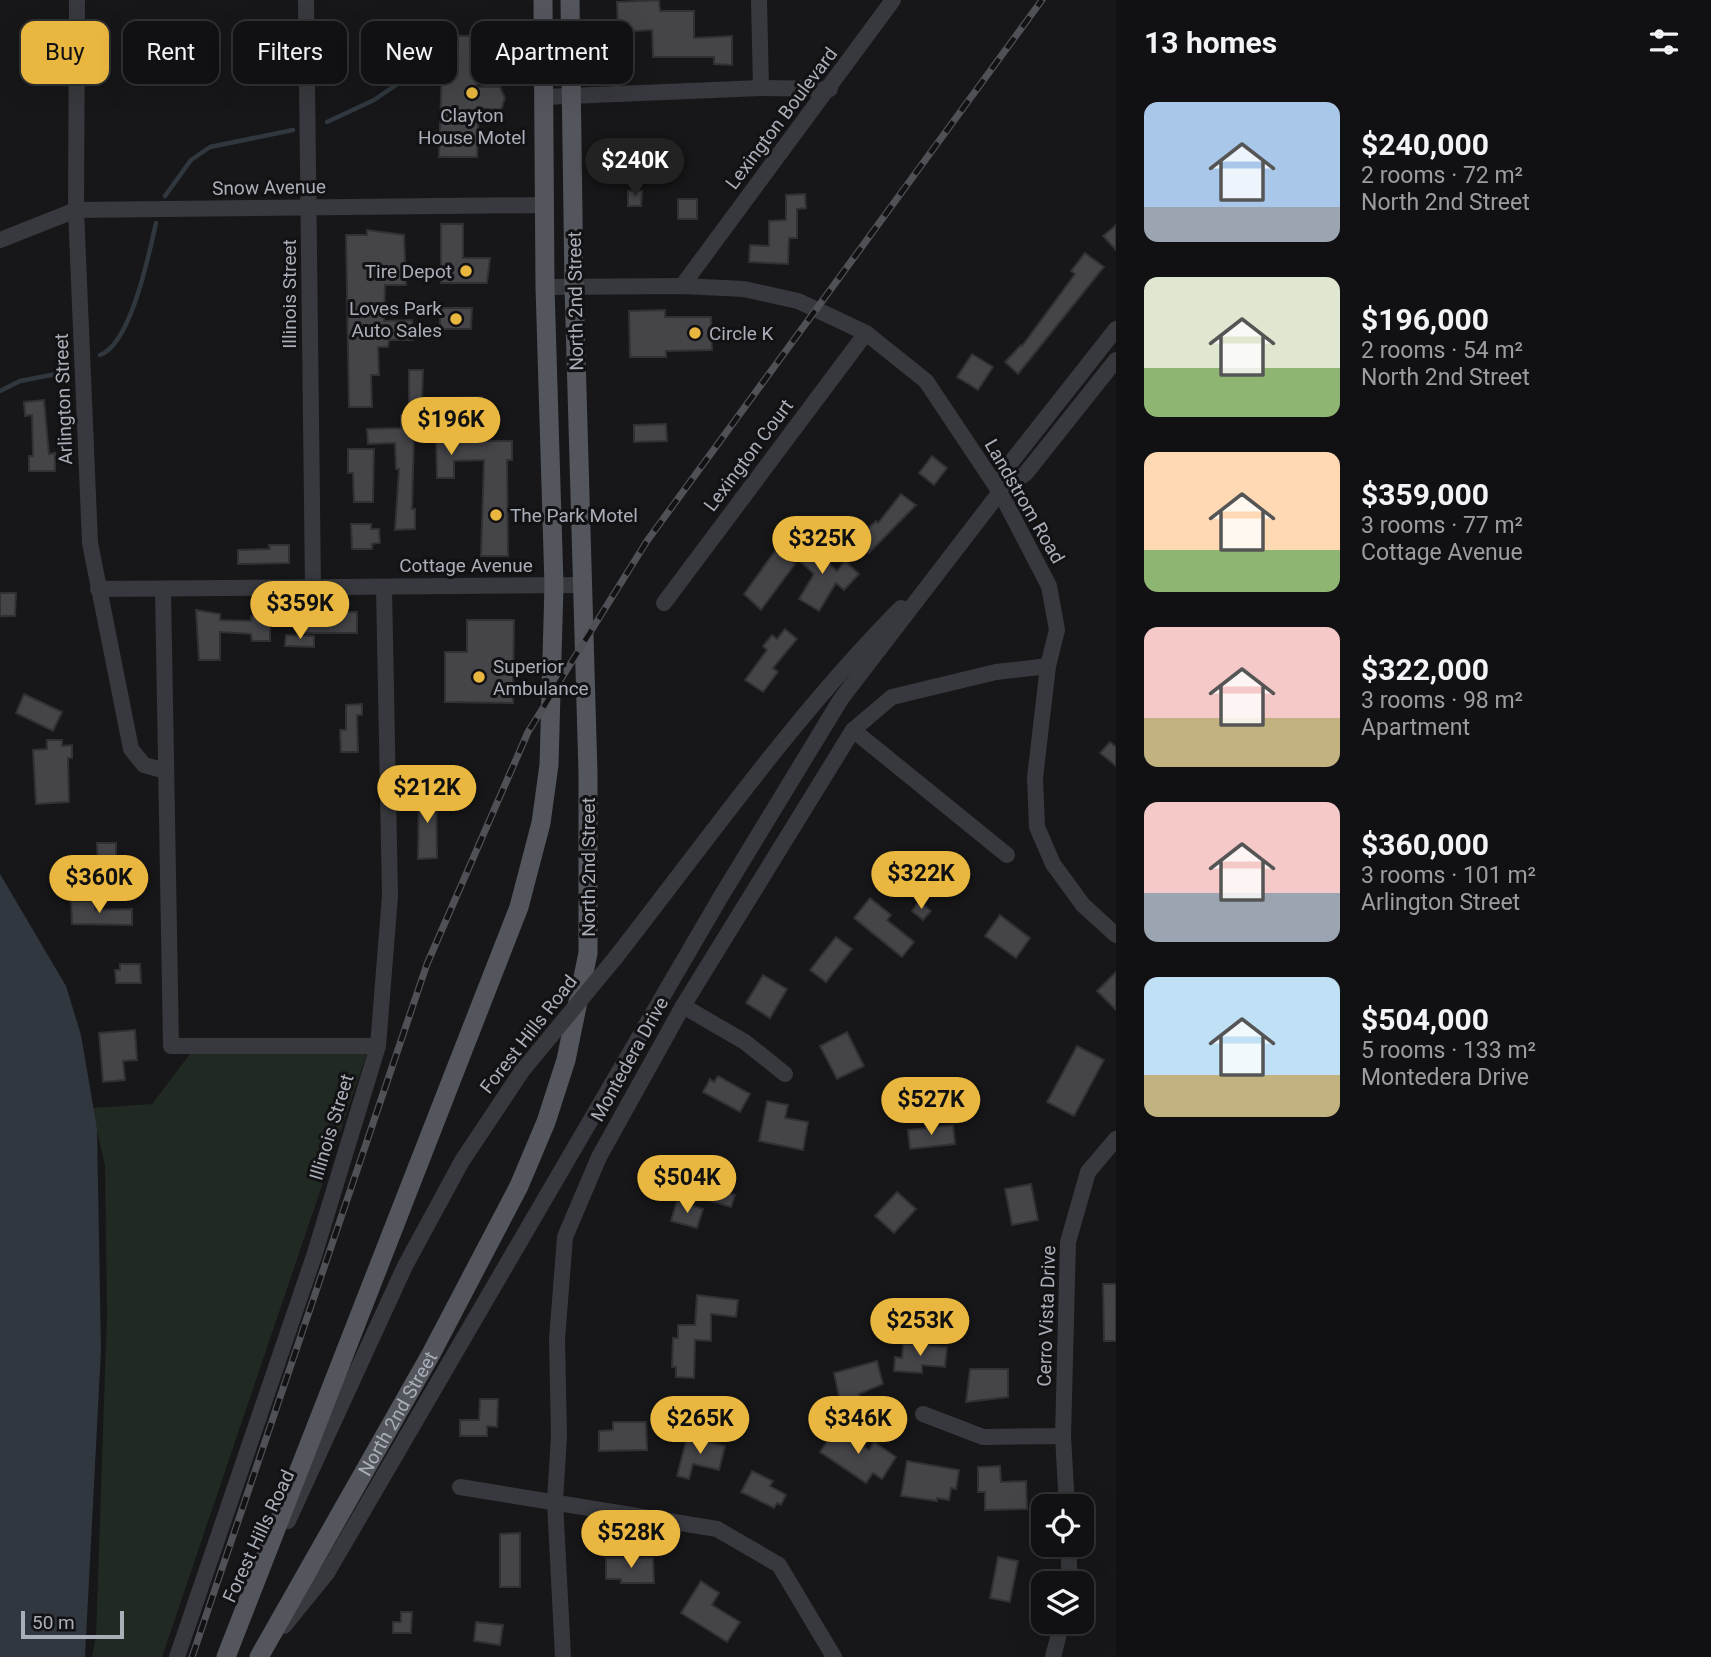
<!DOCTYPE html>
<html lang="en">
<head>
<meta charset="utf-8">
<style>
  :root { --surface:#111113; --page:#1e1f21; --text:#f1f3f6; --muted:#9c9da0; --line:#303133; --accent:#e9b73f }
  body { margin:0; font-family:Roboto,sans-serif; background:var(--page); color:var(--text); height:100vh; display:flex; flex-direction:column; font-size:26px; white-space:nowrap }
  * { box-sizing:border-box; margin:0 }
  p { font-size:23px; color:var(--muted) }
  .icon { flex:none; width:38px; height:38px; fill:none; stroke:currentColor; stroke-width:2; stroke-linecap:round; stroke-linejoin:round }
  .map { position:relative; flex:1; overflow:hidden }
  .drawer { display:flex; flex-direction:column; background:var(--surface); width:595px }
  .drawer>* { flex:none }
  .banner { position:absolute; left:21px; top:21px; width:665px; height:63px; display:flex; gap:14px }
  .tools { position:absolute; left:1031px; top:1494px; display:grid; gap:14px }
  .tools a { display:grid; place-items:center; width:63px; height:63px; border-radius:14px; background:var(--surface); box-shadow:0 7px 28px #0002,0 0 0 2px var(--line); font-size:35px }
  .scale { position:absolute; left:21px; bottom:18px; width:103px; box-sizing:border-box; padding-left:7px; border:4px solid #aaaeb8; border-top:0; font-size:19px; line-height:24px; white-space:nowrap; color:#aaaeb8; -webkit-text-stroke:5px #121214; paint-order:stroke }
  .price { position:absolute; translate:-50% -60px; padding:0 16px; border-radius:24px; background:var(--accent); color:#111; font-size:23px; line-height:46px; filter:drop-shadow(0 2px 4px #0008) }
  .price::after { content:''; position:absolute; left:50%; top:42px; width:21px; height:16px; margin-left:-10px; background:inherit; clip-path:polygon(0 0,100% 0,50% 100%) }
  .price.current { background:#222; color:#fff }
  ul { padding:0; list-style:none }
  li { display:flex; align-items:center; gap:21px; height:175px; padding:0 28px }
  li span { display:grid; place-items:center; flex:none; width:196px; height:140px; border-radius:14px; color:#555 }
  li>.icon { margin-inline-start:auto }
  span .icon { width:84px; height:84px; fill:#fffc; stroke-width:1 }
  li b { font-size:30px }
  h2 { display:flex; justify-content:space-between; align-items:center; height:84px; padding:0 28px; font-size:30px }
  .tag { padding:0 24px; border-radius:14px; background:var(--surface); box-shadow:0 7px 28px #0002,0 0 0 2px var(--line); font-size:24px; line-height:63px }
  .tag.current { background:var(--accent); color:#111 }
  main { display:flex; flex:1; min-height:0 }
  .map>svg:first-child { display:block }
</style>
</head>
<body>
<main>
<div class="map">
<svg width="1116" height="1657" viewBox="0 0 1116 1657">
  <rect width="100%" height="100%" fill="#171719"/>
  <polygon fill="#212923" points="193,1050 367,1053 162,1657 92,1657 96,1636 107,1314 105,1166 92,1108 152,1104"/>
  <polygon fill="#30373e" points="0,874 66,986 81,1035 97,1129 101,1350 85,1657 0,1657"/>
  <g fill="none" stroke-linecap="round" stroke-linejoin="round">
    <g stroke="#30373e" stroke-width="4.5">
      <polyline points="327,122 374,100 412,74"/>
      <polyline points="165,196 191,160 210,147 293,130"/>
      <path d="M 100,355 C 131,344 149,254 156,223"/>
      <polyline points="0,391 20,381 62,373"/>
    </g>
  </g>
  <g fill="#444449" stroke="#313135" stroke-width="2">
    <polygon points="659,0 660,11 694,11 694,38 732,36 732,65 714,64 714,57 653,57 652,30 618,32 617,2"/>
    <polygon points="443,36 476,36 477,87 500,87 505,98 501,110 479,108 477,157 439,157"/>
    <polygon points="628,191 642,191 641,206 628,206"/>
    <polygon points="805,194 806,208 797,209 797,238 789,238 788,264 749,262 750,245 769,246 769,221 786,220 786,195"/>
    <rect x="678" y="199" width="19" height="20"/>
    <polygon points="441,224 463,224 463,258 490,258 487,283 441,283"/>
    <polygon points="1116,225 1116,250 1103,236"/>
    <polygon points="367,230 404,235 406,285 385,285 384,321 412,320 413,340 389,340 388,347 378,347 379,375 371,375 372,407 349,407 346,235 367,235"/>
    <polygon points="1085,253 1104,267 1018,374 1005,362 1021,345 1022,346 1075,274 1071,271"/>
    <polygon points="440,308 472,308 471,329 440,329"/>
    <polygon points="665,310 665,317 711,317 712,350 666,351 666,357 630,357 629,311"/>
    <polygon points="972,354 993,367 978,390 957,377"/>
    <polygon points="409,370 423,370 422,398 482,397 483,441 512,441 512,460 507,460 508,556 481,556 484,460 454,461 454,478 437,478 436,435 414,435 412,509 415,509 415,529 395,530 399,469 396,469 395,443 368,444 367,429 401,428 401,415 409,415"/>
    <polygon points="44,400 49,454 55,453 55,471 29,471 29,456 33,456 32,415 25,416 24,402"/>
    <polygon points="666,424 667,441 634,442 634,425"/>
    <polygon points="348,449 374,449 373,502 354,502 353,473 348,473"/>
    <polygon points="932,456 947,468 934,485 919,473"/>
    <polygon points="901,494 916,505 869,553 856,540 876,521 878,523"/>
    <polygon points="351,524 371,524 371,529 379,529 380,543 372,544 372,549 352,549"/>
    <polygon points="804,541 837,571 845,561 859,574 844,590 836,583 819,611 799,599 814,574 792,554"/>
    <polygon points="269,545 289,545 289,563 238,564 238,550 270,549"/>
    <polygon points="775,551 795,564 761,610 744,594"/>
    <polygon points="0,593 16,593 15,616 0,616"/>
    <polygon points="196,610 220,614 220,620 251,621 251,616 270,616 270,641 252,641 251,634 220,632 220,660 199,660"/>
    <polygon points="330,612 357,612 357,633 305,633 305,618 330,618"/>
    <polygon points="467,620 514,620 513,703 445,702 445,652 467,652"/>
    <polygon points="785,629 797,639 773,668 778,672 763,692 745,680 767,650 763,646 772,635 777,639"/>
    <polygon points="286,635 314,636 314,647 285,646"/>
    <polygon points="24,694 62,712 53,731 16,713"/>
    <polygon points="362,704 362,715 357,715 358,752 341,752 340,730 346,730 346,705"/>
    <polygon points="47,740 62,740 62,746 72,745 72,758 68,758 69,802 36,804 33,750 47,749"/>
    <polygon points="1110,742 1116,747 1116,766 1100,753"/>
    <polygon points="419,791 436,791 437,858 418,859"/>
    <polygon points="97,843 116,843 116,878 62,881 62,867 98,866"/>
    <polygon points="898,857 912,864 897,892 884,885"/>
    <polygon points="870,898 891,915 887,920 914,942 902,957 854,918"/>
    <polygon points="71,901 95,901 95,910 132,909 132,925 72,924"/>
    <polygon points="919,901 931,911 923,920 912,911"/>
    <polygon points="1000,915 1030,938 1016,958 985,936"/>
    <polygon points="836,937 852,949 826,982 810,970"/>
    <polygon points="120,964 140,964 141,983 116,983 115,970 120,970"/>
    <polygon points="1116,972 1116,1010 1097,991"/>
    <polygon points="763,975 787,989 770,1018 746,1003"/>
    <polygon points="135,1030 137,1060 123,1061 125,1080 103,1082 99,1033"/>
    <polygon points="847,1032 864,1066 837,1079 820,1046"/>
    <polygon points="1077,1046 1104,1060 1074,1116 1047,1102"/>
    <polygon points="718,1076 750,1094 740,1112 703,1092 710,1079 714,1082"/>
    <polygon points="767,1101 788,1105 785,1118 808,1122 803,1150 759,1141"/>
    <polygon points="953,1125 955,1144 910,1149 908,1130"/>
    <polygon points="1031,1184 1038,1220 1012,1225 1005,1189"/>
    <polygon points="712,1187 735,1195 731,1207 708,1200"/>
    <polygon points="897,1192 916,1209 894,1233 875,1216"/>
    <polygon points="677,1201 703,1209 697,1228 671,1221"/>
    <polygon points="1103,1284 1116,1284 1116,1341 1104,1341"/>
    <polygon points="697,1295 738,1300 736,1317 711,1314 711,1341 695,1340 694,1378 676,1377 676,1367 672,1367 673,1338 678,1338 678,1325 695,1325"/>
    <polygon points="903,1344 947,1347 945,1367 922,1365 922,1373 894,1371 895,1357 902,1358"/>
    <polygon points="877,1361 883,1384 859,1394 863,1411 843,1416 834,1373"/>
    <polygon points="970,1369 1008,1369 1008,1397 966,1402"/>
    <polygon points="480,1399 498,1399 497,1427 487,1426 487,1436 460,1436 460,1420 479,1420"/>
    <polygon points="613,1422 646,1422 647,1450 599,1451 599,1431 613,1430"/>
    <polygon points="836,1428 869,1450 874,1442 896,1457 882,1479 873,1473 866,1483 820,1452"/>
    <polygon points="687,1437 725,1446 719,1470 693,1464 689,1479 677,1476"/>
    <polygon points="907,1461 959,1470 956,1489 951,1488 949,1500 937,1498 937,1501 901,1496"/>
    <polygon points="1000,1466 1001,1482 1026,1481 1027,1509 985,1510 985,1492 978,1492 978,1467"/>
    <polygon points="752,1471 773,1481 770,1486 786,1495 781,1505 777,1503 774,1508 741,1492"/>
    <polygon points="520,1533 520,1587 500,1587 500,1534"/>
    <polygon points="998,1557 1018,1561 1010,1602 990,1598"/>
    <polygon points="606,1558 653,1558 654,1583 621,1583 621,1579 606,1579"/>
    <polygon points="701,1581 719,1593 712,1605 740,1622 727,1642 681,1613"/>
    <polygon points="401,1612 412,1612 411,1633 393,1633 393,1622 401,1622"/>
    <polygon points="476,1622 503,1625 500,1645 474,1641"/>
  </g>
  <g fill="none" stroke-linecap="round" stroke-linejoin="round">
    <g stroke="#38393e" stroke-width="16">
      <polyline points="77,0 76,210 90,543 131,749 144,765 166,771"/>
      <polyline points="306,0 313,587"/>
      <polyline points="759,0 761,88"/>
      <polyline points="545,97 761,88 830,89"/>
      <polyline points="0,240 76,210 544,205"/>
      <polyline points="682,286 893,0"/>
      <polyline points="545,287 682,286 744,289 798,301 866,333 926,381 1000,492 1049,586 1057,630 1048,666 1035,778 1037,827 1053,864 1083,905 1116,935"/>
      <polyline points="1000,492 1005,470 1116,329"/>
      <polyline points="98,589 583,585"/>
      <polyline points="163,589 171,1046 378,1046"/>
      <polyline points="664,603 866,333"/>
      <polyline points="853,730 1007,855"/>
      <path d="M 616,957 C 709,838 795,715 901,608"/>
      <polyline points="683,1006 745,1042 785,1074"/>
      <polyline points="923,1414 983,1437 1063,1436"/>
      <polyline points="460,1487 717,1529 779,1565 834,1657"/>
      <polyline points="1067,1507 1063,1436 1068,1242 1088,1172 1116,1139"/>
      <polyline points="288,1521 405,1266 462,1161 522,1071"/>
      <polyline points="1068,1545 1070,1584"/>
      <polyline points="284,1626 327,1573 720,898 841,699 1000,492 1026,473 1116,360"/>
      <polyline points="177,1657 314,1256 378,1046 390,896 384,587"/>
      <polyline points="563,1657 555,1501 559,1436 557,1339 565,1237 599,1157 683,1006 853,730 892,697 996,672 1048,666"/>
      <polyline points="1053,1657 1062,1622"/>
    </g>
    <g stroke="#54565d" stroke-width="19">
      <polyline points="226,1657 519,907 541,823 549,765 554,585 545,287 543,0"/>
      <path id="s1" d="M 259,1657 L 431,1354 L 519,1186 L 546,1122 L 566,1060 L 588,953 L 588,774 L 574,286 L 570,0"/>
    </g>
    <defs>
      <polyline id="rail" points="192,1657 427,964 528,732 647,541 1042,0"/>
    </defs>
    <use href="#rail" stroke="#4f5157" stroke-width="7"/>
    <use href="#rail" stroke="#121214" stroke-width="4.5" stroke-dasharray="13" stroke-linecap="butt"/>
    <polyline stroke="#38393e" stroke-width="16" points="522,1071 616,957"/>
  </g>
  <g fill="#e9b73f" stroke="#121214" stroke-width="2.5">
    <circle cx="472" cy="93" r="7"/>
    <circle cx="466" cy="271" r="7"/>
    <circle cx="456" cy="319" r="7"/>
    <circle cx="695" cy="333" r="7"/>
    <circle cx="496" cy="515" r="7"/>
    <circle cx="479" cy="677" r="7"/>
  </g>
  <g text-anchor="middle" stroke-width="6" stroke-linejoin="round" paint-order="stroke">
    <g font-size="19" fill="#aaaeb8" stroke="#121214" text-anchor="start">
      <text x="472" y="122" text-anchor="middle">Clayton<tspan x="472" dy="22">House Motel</tspan></text>
      <text x="452" y="278" text-anchor="end">Tire Depot</text>
      <text x="442" y="315" text-anchor="end">Loves Park<tspan x="442" dy="22">Auto Sales</tspan></text>
      <text x="709" y="340">Circle K</text>
      <text x="510" y="522">The Park Motel</text>
      <text x="493" y="673">Superior<tspan x="493" dy="22">Ambulance</tspan></text>
    </g>
    <g font-size="19" fill="#aaaeb8" stroke="#121214">
      <text transform="translate(781 118) rotate(-53)" y="7">Lexington Boulevard</text>
      <text transform="translate(269 187) rotate(-1)" y="7">Snow Avenue</text>
      <text transform="translate(289 294) rotate(-90)" y="7">Illinois Street</text>
      <text transform="translate(575 301) rotate(-91)" y="7">North 2nd Street</text>
      <text transform="translate(63 399) rotate(-92)" y="7">Arlington Street</text>
      <text transform="translate(748 455) rotate(-53)" y="7">Lexington Court</text>
      <text transform="translate(1025 501) rotate(60)" y="7">Landstrom Road</text>
      <text x="466" y="572">Cottage Avenue</text>
      <text transform="translate(588 867) rotate(-90)" y="7">North 2nd Street</text>
      <text transform="translate(528 1034) rotate(-52)" y="7">Forest Hills Road</text>
      <text transform="translate(629 1059) rotate(-61)" y="7">Montedera Drive</text>
      <text transform="translate(331 1127) rotate(-73)" y="7">Illinois Street</text>
      <text transform="translate(1046 1316) rotate(-88)" y="7">Cerro Vista Drive</text>
      <text dy="7" stroke="none"><textPath href="#s1" startOffset="280">North 2nd Street</textPath></text>
      <text transform="translate(258 1536) rotate(-65)" y="7">Forest Hills Road</text>
    </g>
  </g>
</svg>
<div class="tools">
<a><svg class="icon" aria-label="locate" viewBox="0 0 24 24"><circle cx="12" cy="12" r="6"/><path d="M12 2v4M12 18v4M2 12h4M18 12h4"/></svg></a>
<a><svg class="icon" aria-label="layers" viewBox="0 0 24 24"><path d="M12 4l9 5-9 5-9-5zM3 14l9 5 9-5"/></svg></a>
</div>
<div class="scale">50 m</div>
<b class="price current" style="left:635px;top:198px">$240K</b>
<b class="price" style="left:451px;top:457px">$196K</b>
<b class="price" style="left:822px;top:576px">$325K</b>
<b class="price" style="left:300px;top:641px">$359K</b>
<b class="price" style="left:427px;top:825px">$212K</b>
<b class="price" style="left:921px;top:911px">$322K</b>
<b class="price" style="left:99px;top:915px">$360K</b>
<b class="price" style="left:931px;top:1137px">$527K</b>
<b class="price" style="left:687px;top:1215px">$504K</b>
<b class="price" style="left:920px;top:1358px">$253K</b>
<b class="price" style="left:700px;top:1456px">$265K</b>
<b class="price" style="left:858px;top:1456px">$346K</b>
<b class="price" style="left:631px;top:1570px">$528K</b>
<div class="banner">
<a class="tag current">Buy</a>
<a class="tag">Rent</a>
<a class="tag">Filters</a>
<a class="tag">New</a>
<a class="tag">Apartment</a>
</div>
</div>
<section class="drawer">
<h2>13 homes<svg class="icon" aria-label="filters" viewBox="0 0 24 24"><path d="M4 7h16M4 17h16"/><circle cx="9" cy="7" r="2"/><circle cx="15" cy="17" r="2"/></svg></h2>
<ul>
<li><span style="background:linear-gradient(#a9c7e8 75%,#9aa5b1 0)"><svg class="icon" aria-label="home" viewBox="0 0 24 24"><path d="M3 11l9-7 9 7M6 9v11h12V9"/></svg></span><div><b>$240,000</b><p>2 rooms · 72 m²</p><p>North 2nd Street</p></div></li>
<li><span style="background:linear-gradient(#dfe7d0 65%,#8fb573 0)"><svg class="icon" aria-label="home" viewBox="0 0 24 24"><path d="M3 11l9-7 9 7M6 9v11h12V9"/></svg></span><div><b>$196,000</b><p>2 rooms · 54 m²</p><p>North 2nd Street</p></div></li>
<li><span style="background:linear-gradient(#ffd9b3 70%,#8fb573 0)"><svg class="icon" aria-label="home" viewBox="0 0 24 24"><path d="M3 11l9-7 9 7M6 9v11h12V9"/></svg></span><div><b>$359,000</b><p>3 rooms · 77 m²</p><p>Cottage Avenue</p></div></li>
<li><span style="background:linear-gradient(#f6c9c9 65%,#c2b280 0)"><svg class="icon" aria-label="home" viewBox="0 0 24 24"><path d="M3 11l9-7 9 7M6 9v11h12V9"/></svg></span><div><b>$322,000</b><p>3 rooms · 98 m²</p><p>Apartment</p></div></li>
<li><span style="background:linear-gradient(#f6c9c9 65%,#9aa5b1 0)"><svg class="icon" aria-label="home" viewBox="0 0 24 24"><path d="M3 11l9-7 9 7M6 9v11h12V9"/></svg></span><div><b>$360,000</b><p>3 rooms · 101 m²</p><p>Arlington Street</p></div></li>
<li><span style="background:linear-gradient(#bfe0f5 70%,#c2b280 0)"><svg class="icon" aria-label="home" viewBox="0 0 24 24"><path d="M3 11l9-7 9 7M6 9v11h12V9"/></svg></span><div><b>$504,000</b><p>5 rooms · 133 m²</p><p>Montedera Drive</p></div></li>
</ul>
</section>
</main>
</body>
</html>
